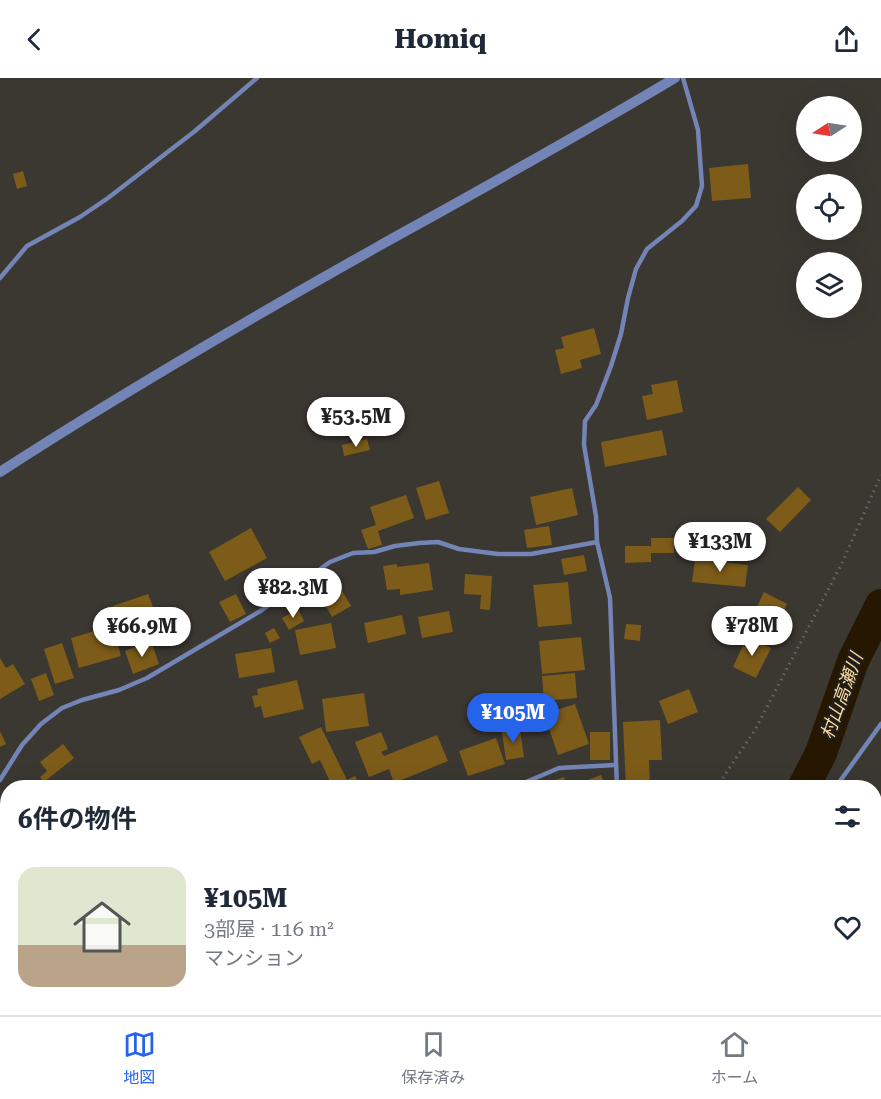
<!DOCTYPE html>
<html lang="ja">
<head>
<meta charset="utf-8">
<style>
  :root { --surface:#fff; --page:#f2f2f3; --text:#1f2937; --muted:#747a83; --line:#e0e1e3; --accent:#2563eb }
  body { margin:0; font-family:"Roboto Serif","Noto Sans JP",serif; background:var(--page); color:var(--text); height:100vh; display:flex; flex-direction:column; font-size:22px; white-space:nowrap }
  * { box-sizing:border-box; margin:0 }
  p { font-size:20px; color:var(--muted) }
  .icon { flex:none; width:33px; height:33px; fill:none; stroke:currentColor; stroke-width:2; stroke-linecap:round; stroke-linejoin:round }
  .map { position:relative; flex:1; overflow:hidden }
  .side { position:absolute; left:0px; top:702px; width:882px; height:236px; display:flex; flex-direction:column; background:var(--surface); border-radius:24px 24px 0 0; box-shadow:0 6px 24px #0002 }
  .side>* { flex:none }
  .needle { width:39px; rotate:258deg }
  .fabs { position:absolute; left:796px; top:18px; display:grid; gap:12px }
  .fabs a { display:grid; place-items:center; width:66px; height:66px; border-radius:50%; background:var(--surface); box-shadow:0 6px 24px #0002; font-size:30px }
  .price { position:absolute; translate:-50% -51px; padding:0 14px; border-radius:21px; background:#fff; color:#222; font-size:20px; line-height:39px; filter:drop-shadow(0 2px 3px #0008) }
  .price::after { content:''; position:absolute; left:50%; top:36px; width:18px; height:14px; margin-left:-9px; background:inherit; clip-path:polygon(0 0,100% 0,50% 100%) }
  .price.current { background:var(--accent); color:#fff }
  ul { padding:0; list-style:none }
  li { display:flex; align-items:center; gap:18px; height:150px; padding:0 18px }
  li+li { border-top:2px solid var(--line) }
  li span { display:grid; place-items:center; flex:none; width:168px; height:120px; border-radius:18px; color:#555 }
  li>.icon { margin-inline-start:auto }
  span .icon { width:72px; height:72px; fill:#fffc; stroke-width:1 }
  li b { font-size:26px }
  h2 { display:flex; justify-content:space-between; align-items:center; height:72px; padding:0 18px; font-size:26px }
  header { display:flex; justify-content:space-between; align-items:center; height:78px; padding:0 18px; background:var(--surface); font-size:27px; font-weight:700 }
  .tabs { display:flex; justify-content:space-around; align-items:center; height:84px; border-top:2px solid var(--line); background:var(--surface); font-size:16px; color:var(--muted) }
  .tabs a { display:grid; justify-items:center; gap:3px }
  .tabs .current { color:var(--accent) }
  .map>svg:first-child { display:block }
</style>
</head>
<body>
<header><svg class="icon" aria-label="back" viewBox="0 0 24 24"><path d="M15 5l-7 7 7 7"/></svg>Homiq<svg class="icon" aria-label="share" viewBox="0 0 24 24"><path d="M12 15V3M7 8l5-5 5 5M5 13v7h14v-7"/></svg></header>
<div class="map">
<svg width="881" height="937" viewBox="0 0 881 937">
  <rect width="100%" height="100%" fill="#3b3731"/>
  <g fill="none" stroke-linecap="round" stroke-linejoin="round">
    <g stroke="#261800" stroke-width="32">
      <polyline points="803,710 821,675 853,583 881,527"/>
      <polyline points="549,937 559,930"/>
    </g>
  </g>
  <g fill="#7d5c19">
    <polygon points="748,86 751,120 712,123 709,90"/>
    <polygon points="23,93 27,108 17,111 13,96"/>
    <polygon points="594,250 601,276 580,282 582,290 561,296 555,272 564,270 561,259"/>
    <polygon points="677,302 683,334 647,342 642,318 653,316 651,307"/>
    <polygon points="662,352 667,377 605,389 601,364"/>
    <polygon points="367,361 370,372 344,378 342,367"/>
    <polygon points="439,403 449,435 426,442 416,410"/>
    <polygon points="798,409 811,422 780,454 766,441"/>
    <polygon points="572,410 578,437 536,447 530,419"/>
    <polygon points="406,417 414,440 378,453 382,467 368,471 361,452 376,447 370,429"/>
    <polygon points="549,448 552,467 527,470 524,452"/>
    <polygon points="251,450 267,480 225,503 209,474"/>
    <polygon points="651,460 674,460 674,475 651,475 651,484 625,485 625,468 651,468"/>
    <polygon points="584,477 587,493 564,497 561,481"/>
    <polygon points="695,481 748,487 745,509 692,504"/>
    <polygon points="429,485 433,512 400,517 400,511 387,512 383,488 397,486 397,489"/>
    <polygon points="465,496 492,498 490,532 480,531 481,517 464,516"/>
    <polygon points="337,504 351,528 332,539 318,514"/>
    <polygon points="568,504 572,546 538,549 533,507"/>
    <polygon points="764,514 787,526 769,563 746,552"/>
    <polygon points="148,516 162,552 127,565 113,528"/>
    <polygon points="236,516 246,536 230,544 219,524"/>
    <polygon points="298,531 304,543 289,552 282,540"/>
    <polygon points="449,533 453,554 422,560 418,539"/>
    <polygon points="402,537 406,556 368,565 364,545"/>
    <polygon points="331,545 336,570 300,577 295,552"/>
    <polygon points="626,546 641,547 640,563 624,561"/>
    <polygon points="112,548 121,578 79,590 71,560"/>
    <polygon points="274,550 280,560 270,565 265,555"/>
    <polygon points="581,559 585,592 542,596 539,563"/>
    <polygon points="747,559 771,570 756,600 733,589"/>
    <polygon points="151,563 159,586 133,596 125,573"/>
    <polygon points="62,565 74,600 55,606 44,571"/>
    <polygon points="271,570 275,594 239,600 235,576"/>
    <polygon points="0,580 6,590 13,586 25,606 0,621"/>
    <polygon points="46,595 54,617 39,623 31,601"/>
    <polygon points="575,595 577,620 544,623 542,598"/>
    <polygon points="297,602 304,631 264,640 261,628 255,630 252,618 258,617 257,611"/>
    <polygon points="689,611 698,634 668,646 659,623"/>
    <polygon points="364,615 369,648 326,654 322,621"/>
    <polygon points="575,626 589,666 558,677 544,636"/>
    <polygon points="660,642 662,682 649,682 650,710 626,710 623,644"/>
    <polygon points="321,649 347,702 355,698 361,710 333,710 320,682 312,686 299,659"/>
    <polygon points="520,651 524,679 506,682 502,654"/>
    <polygon points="0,653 6,666 0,669"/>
    <polygon points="381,654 388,671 381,674 384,678 437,657 448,683 394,705 389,691 369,699 355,664"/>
    <rect x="590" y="654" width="20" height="28"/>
    <polygon points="496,660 505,686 468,698 459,673"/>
    <polygon points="63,666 74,680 44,704 40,699 47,693 40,684"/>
    <polygon points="601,697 606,710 587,710 585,703"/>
    <polygon points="564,699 567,710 541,710 540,707"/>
    <polygon points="181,705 183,710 169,710 169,709"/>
    <polygon points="452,705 453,710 438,710 438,709"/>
    <polygon points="5,730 8,732 8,760 0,769 0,736"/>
    <polygon points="8,847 8,894 7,894 0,875 0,850"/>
    <polygon points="0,911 9,937 0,937"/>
    <polygon points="177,930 211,930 198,937 180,937"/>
  </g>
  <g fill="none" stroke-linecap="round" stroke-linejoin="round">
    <g stroke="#6a6661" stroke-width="3" stroke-dasharray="1.5 4.5" stroke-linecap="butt">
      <polyline points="716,710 755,652 842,485 881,397"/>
      <polyline points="457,937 470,930"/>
    </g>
    <g stroke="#7385b7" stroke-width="4.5">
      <polyline points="0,200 27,168 80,139 108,120 195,53 257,0"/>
      <polyline points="0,702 22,667 41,646 62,630 82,622 119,612 147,600 262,532 330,484 353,475 374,474 395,468 419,465 438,464 459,471 498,476 531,476 597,464"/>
      <polyline points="512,710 559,690 615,687"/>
      <polyline points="617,710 610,520 597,464 596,438 584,367 585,343 596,327 611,288 621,256 628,220 636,191 647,171 682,143 696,128 702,108 698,52 683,0"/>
      <polyline points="835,710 881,646"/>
      <polyline points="0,829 8,827"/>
      <polyline points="745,930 747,937"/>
    </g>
    <path stroke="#7385b7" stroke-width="10" d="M 0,394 C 123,314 251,240 379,168 C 478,113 578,58 675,0"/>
  </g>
  <g text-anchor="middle" stroke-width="4.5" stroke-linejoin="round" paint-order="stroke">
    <g font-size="18" font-style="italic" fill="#ffdc9f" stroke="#201f1c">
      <text transform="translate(842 618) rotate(-70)" y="6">村山高瀬川</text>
    </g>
  </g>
</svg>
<div class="fabs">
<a><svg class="needle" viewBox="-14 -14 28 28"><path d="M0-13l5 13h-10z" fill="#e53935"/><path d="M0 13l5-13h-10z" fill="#747a83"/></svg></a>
<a><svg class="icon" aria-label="locate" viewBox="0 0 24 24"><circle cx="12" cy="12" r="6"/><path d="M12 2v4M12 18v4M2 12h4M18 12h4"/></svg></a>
<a><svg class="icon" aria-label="layers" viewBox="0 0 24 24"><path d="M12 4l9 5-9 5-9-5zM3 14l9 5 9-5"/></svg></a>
</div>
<b class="price" style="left:356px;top:370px">¥53.5M</b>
<b class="price" style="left:720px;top:495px">¥133M</b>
<b class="price" style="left:293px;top:541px">¥82.3M</b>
<b class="price" style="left:752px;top:579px">¥78M</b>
<b class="price" style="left:142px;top:580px">¥66.9M</b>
<b class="price current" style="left:513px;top:666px">¥105M</b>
<section class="side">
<h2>6件の物件<svg class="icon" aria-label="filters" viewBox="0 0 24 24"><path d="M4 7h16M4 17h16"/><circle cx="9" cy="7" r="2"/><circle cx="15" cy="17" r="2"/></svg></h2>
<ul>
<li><span style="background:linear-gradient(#dfe7d0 65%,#b9a48a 0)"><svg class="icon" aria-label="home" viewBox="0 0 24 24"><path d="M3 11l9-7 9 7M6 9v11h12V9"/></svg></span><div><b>¥105M</b><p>3部屋 · 116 m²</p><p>マンション</p></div><svg class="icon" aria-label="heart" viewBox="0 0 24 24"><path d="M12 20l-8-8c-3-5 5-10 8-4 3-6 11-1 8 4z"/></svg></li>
</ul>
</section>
</div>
<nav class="tabs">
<a class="current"><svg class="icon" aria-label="map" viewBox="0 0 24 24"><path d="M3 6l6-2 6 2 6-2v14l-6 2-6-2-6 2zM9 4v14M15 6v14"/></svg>地図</a>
<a><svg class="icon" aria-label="saved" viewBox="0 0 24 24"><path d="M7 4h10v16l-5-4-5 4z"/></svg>保存済み</a>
<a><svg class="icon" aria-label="home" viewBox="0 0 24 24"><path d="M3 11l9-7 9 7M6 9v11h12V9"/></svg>ホーム</a>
</nav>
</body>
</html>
